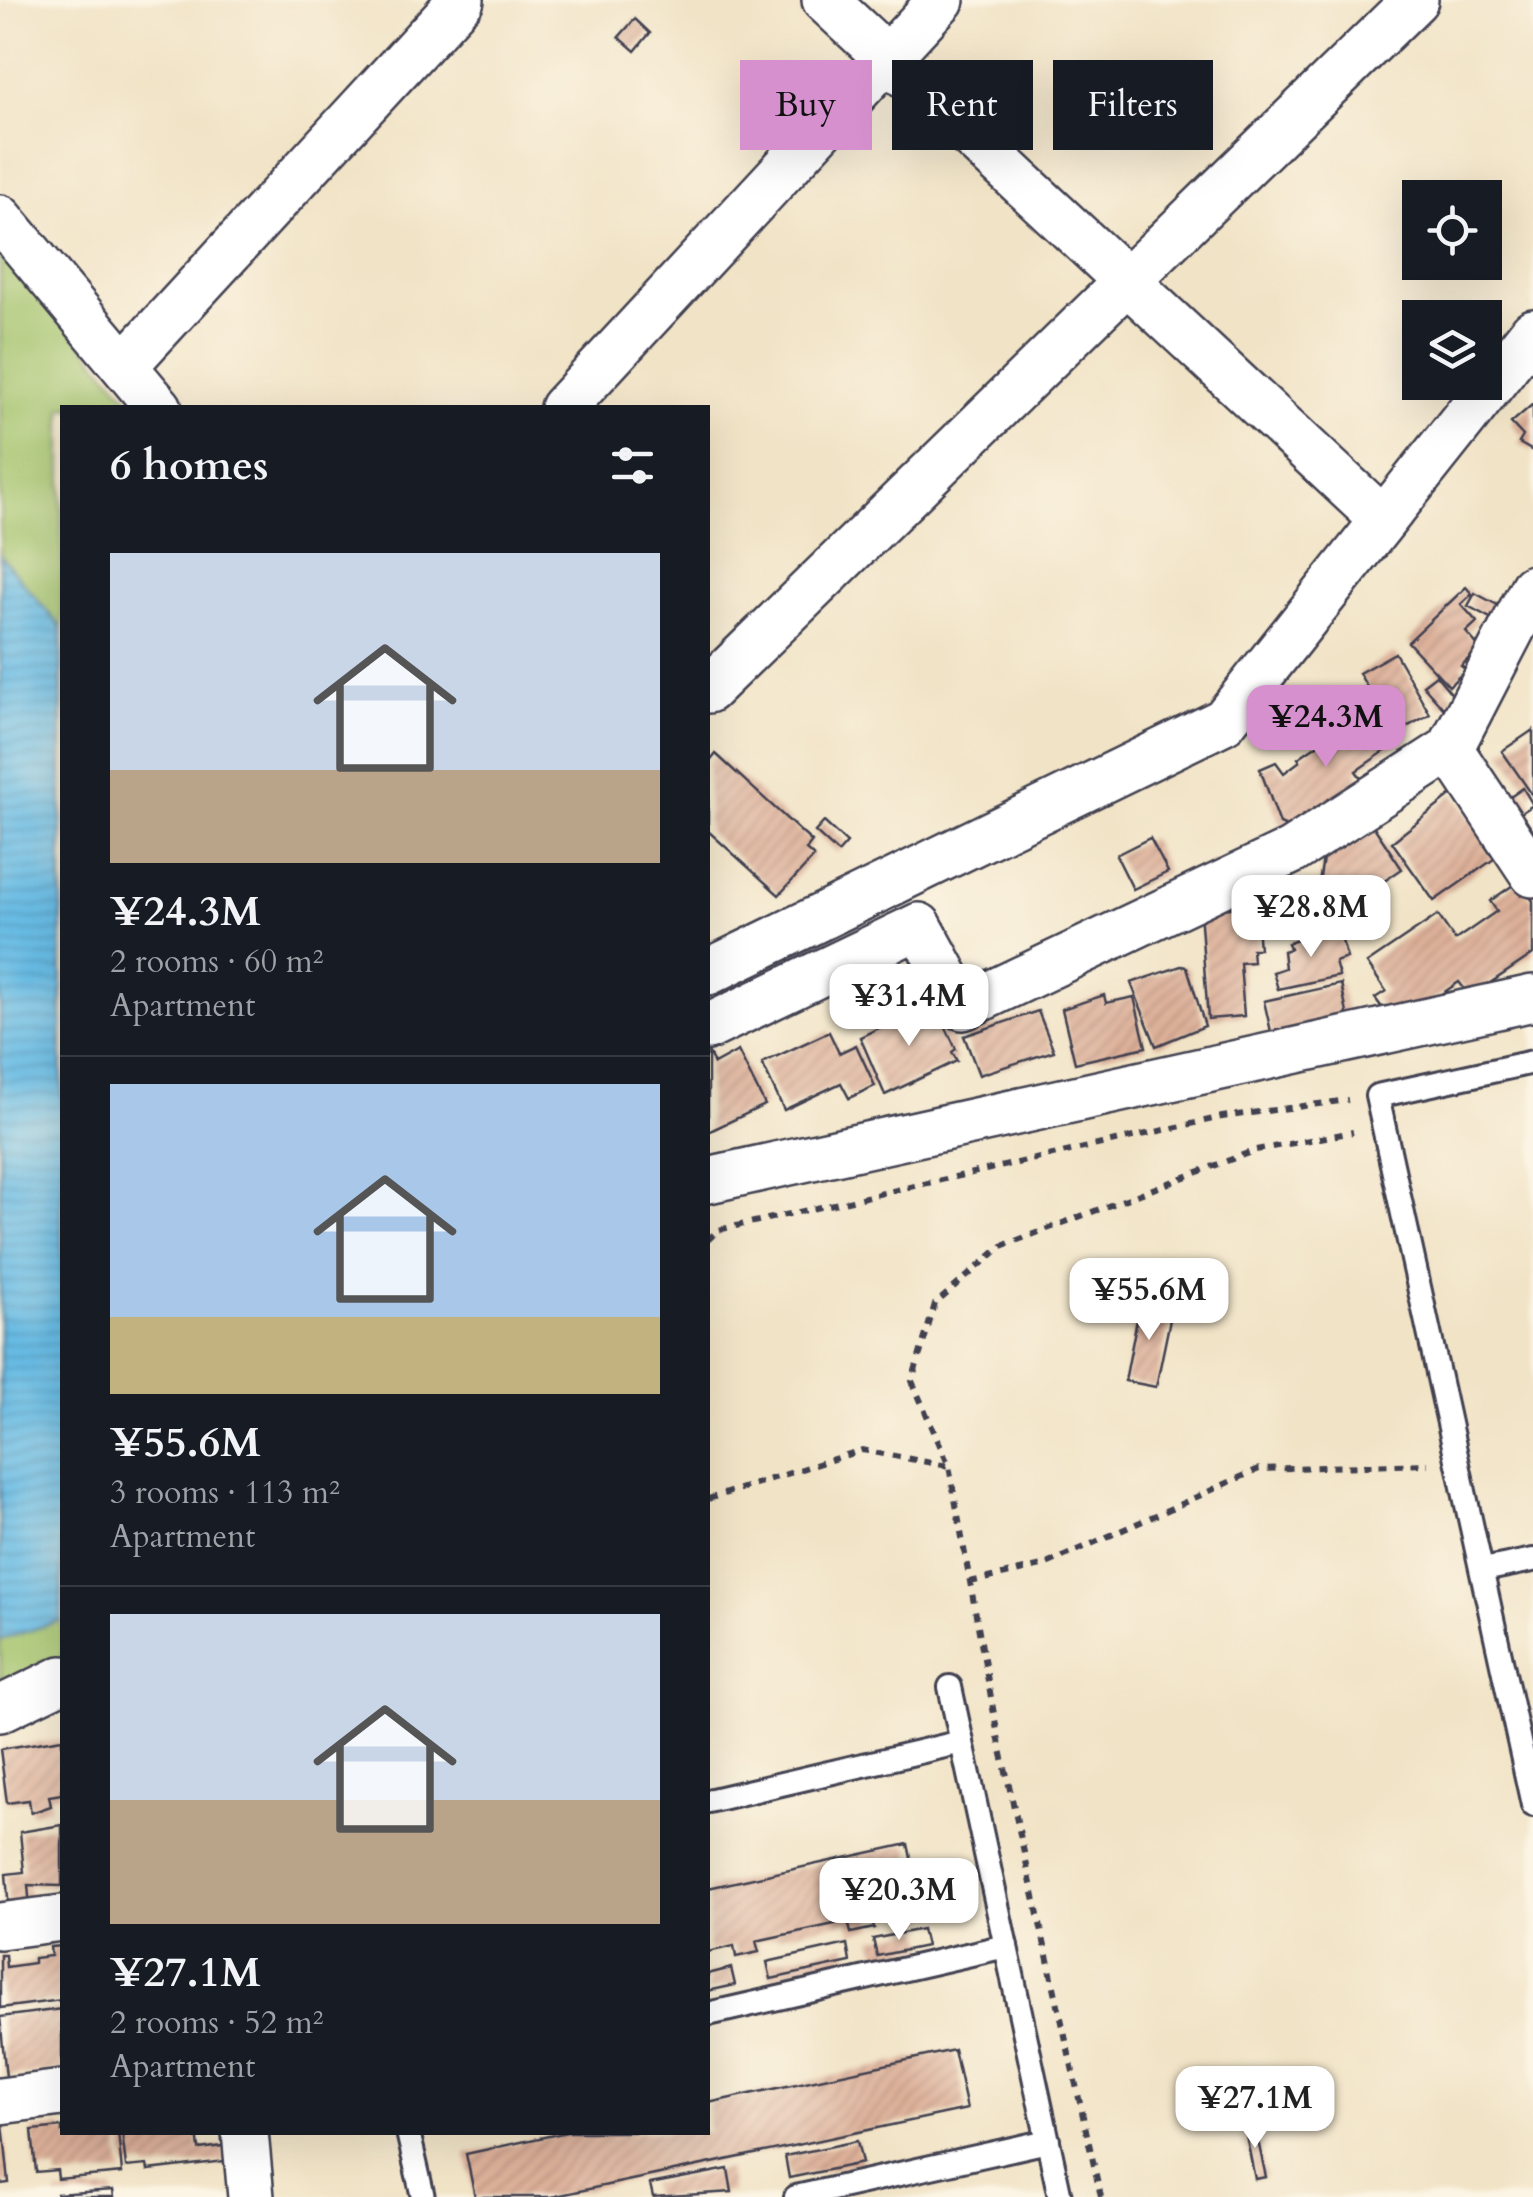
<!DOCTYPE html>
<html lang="en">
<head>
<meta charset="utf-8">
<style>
  :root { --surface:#171b24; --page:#242831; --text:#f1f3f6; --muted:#9ea1a6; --line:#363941; --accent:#d690ce }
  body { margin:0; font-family:Cardo,serif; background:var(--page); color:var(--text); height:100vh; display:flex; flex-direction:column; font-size:38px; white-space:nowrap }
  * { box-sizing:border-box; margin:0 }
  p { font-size:32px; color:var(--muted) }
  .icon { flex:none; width:55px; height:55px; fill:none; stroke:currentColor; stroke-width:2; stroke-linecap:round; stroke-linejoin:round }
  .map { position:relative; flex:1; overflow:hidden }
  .drawer { position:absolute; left:60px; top:405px; width:650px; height:1730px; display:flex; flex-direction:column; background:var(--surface); border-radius:0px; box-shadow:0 10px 40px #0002 }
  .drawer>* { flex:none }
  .banner { position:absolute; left:740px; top:60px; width:642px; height:90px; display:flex; gap:20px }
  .buttons { position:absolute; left:1402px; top:180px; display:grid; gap:20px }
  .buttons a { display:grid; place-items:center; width:100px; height:100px; border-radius:0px; background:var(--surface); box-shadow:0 10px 40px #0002; font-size:50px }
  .price { position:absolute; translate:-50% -85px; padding:0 22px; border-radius:20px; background:#fff; color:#222; font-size:32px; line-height:65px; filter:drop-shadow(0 2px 5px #0008) }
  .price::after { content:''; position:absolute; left:50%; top:60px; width:30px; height:22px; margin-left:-15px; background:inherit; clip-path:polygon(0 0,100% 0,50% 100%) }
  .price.selected { background:var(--accent); color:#111 }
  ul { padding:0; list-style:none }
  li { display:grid; align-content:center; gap:20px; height:530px; padding:0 50px }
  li+li { border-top:2px solid var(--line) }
  li span { display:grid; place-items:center; height:310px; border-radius:0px; color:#555 }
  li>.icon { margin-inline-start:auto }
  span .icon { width:180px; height:180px; fill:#fffc; stroke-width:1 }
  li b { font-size:42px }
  h2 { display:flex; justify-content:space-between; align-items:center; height:120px; padding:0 50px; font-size:42px }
  .tag { padding:0 35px; border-radius:0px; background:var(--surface); box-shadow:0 10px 40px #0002; font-size:35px; line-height:90px }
  .tag.selected { background:var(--accent); color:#111 }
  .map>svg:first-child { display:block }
</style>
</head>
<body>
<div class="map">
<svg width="1533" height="2197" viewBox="0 0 1533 2197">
  <defs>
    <pattern id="water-rules" width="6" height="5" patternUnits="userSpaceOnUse" patternTransform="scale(2.5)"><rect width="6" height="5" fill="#68bbe4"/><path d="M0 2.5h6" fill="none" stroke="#5aa0c4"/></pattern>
    <pattern id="building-hatch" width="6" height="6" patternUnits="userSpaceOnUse" patternTransform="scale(2.5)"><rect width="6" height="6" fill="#ddb099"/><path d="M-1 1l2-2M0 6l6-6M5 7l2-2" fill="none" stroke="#bd9785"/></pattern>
  </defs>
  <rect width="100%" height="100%" fill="#fcf5e5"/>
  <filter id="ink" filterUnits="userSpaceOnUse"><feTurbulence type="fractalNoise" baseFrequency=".01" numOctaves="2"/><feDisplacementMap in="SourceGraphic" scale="20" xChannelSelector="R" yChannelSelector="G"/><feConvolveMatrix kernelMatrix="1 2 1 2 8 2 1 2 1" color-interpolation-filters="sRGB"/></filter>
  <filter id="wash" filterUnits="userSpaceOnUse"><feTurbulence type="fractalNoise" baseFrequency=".0048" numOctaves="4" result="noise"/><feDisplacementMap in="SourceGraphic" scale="40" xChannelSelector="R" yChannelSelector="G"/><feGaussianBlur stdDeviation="2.25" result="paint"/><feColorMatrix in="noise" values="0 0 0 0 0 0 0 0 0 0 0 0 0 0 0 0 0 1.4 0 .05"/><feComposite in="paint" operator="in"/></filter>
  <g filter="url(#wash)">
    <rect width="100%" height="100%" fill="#f1e3c6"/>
    <polygon fill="#a2c26a" stroke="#627252" stroke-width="2.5" points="0,248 136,407 62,408 62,1667 0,1697"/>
    <polygon fill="url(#water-rules)" stroke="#456e90" stroke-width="2.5" points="0,555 62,629 62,1620 0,1640"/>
    <g id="blocks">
      <g fill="url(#building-hatch)">
        <polygon points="635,19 650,33 635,51 619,37"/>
        <polygon points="1533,404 1533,451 1519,443 1523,436 1511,423"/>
        <polygon points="1466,587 1472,594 1461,604 1477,622 1466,632 1480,648 1461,666 1466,670 1449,686 1408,642"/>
        <polygon points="1475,593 1503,608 1496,621 1468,606"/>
        <polygon points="1395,653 1430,714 1394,734 1359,673"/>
        <polygon points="1436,675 1455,698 1443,708 1423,685"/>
        <polygon points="1371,708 1395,744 1356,771 1363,781 1291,829 1280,824 1260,769 1276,762 1284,773 1300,761 1298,758"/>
        <polygon points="1533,730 1533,796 1502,751"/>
        <polygon points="716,754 812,842 806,850 814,857 779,895 708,831 708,764"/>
        <polygon points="1523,788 1533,805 1516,816 1506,800"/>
        <polygon points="1453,794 1489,843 1485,846 1494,859 1434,901 1392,842"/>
        <polygon points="1370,821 1402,869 1340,911 1319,883 1324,852"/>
        <polygon points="824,822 847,843 838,853 815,832"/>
        <polygon points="1150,838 1168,872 1133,889 1116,855"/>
        <polygon points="1519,881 1533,901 1533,954 1487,985 1467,992 1459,982 1427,1004 1386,1013 1375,998 1386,991 1367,963 1438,915 1455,940 1497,911 1490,901"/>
        <polygon points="1263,883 1280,885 1275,916 1258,913"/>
        <polygon points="1248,907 1256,912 1259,949 1252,949 1253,962 1240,963 1244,1016 1208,1019 1200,910"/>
        <polygon points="1324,932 1326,937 1340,934 1347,958 1335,962 1339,976 1278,989 1273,972 1285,968 1283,951 1290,949 1288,943"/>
        <polygon points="1181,966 1187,967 1205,1026 1156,1046 1131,983"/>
        <polygon points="1341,984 1348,1018 1272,1036 1264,1001"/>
        <polygon points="1104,995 1106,1003 1134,997 1146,1047 1075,1063 1062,1009"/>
        <polygon points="924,1006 926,1012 936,1007 956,1049 952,1052 957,1061 885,1095 860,1037"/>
        <polygon points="1038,1011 1054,1051 979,1075 964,1036"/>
        <polygon points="829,1032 839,1053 856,1045 875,1086 849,1098 841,1083 784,1110 762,1063"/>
        <polygon points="708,1051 714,1064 738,1051 765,1105 708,1132"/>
        <polygon points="1141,1299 1173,1305 1156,1387 1125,1381"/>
        <polygon points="62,1739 62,1794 49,1796 51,1806 31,1813 29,1800 7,1803 0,1749"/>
        <polygon points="62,1825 62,1886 28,1885 30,1908 9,1910 6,1874 24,1872 20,1832"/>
        <polygon points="908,1844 921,1905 871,1916 874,1928 851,1933 848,1921 756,1941 759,1952 736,1957 734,1946 708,1952 708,1888"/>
        <polygon points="922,1929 926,1946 877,1956 873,1939"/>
        <polygon points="847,1944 850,1962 771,1979 767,1962"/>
        <polygon points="62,1946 62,2000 0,2008 0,1955 5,1955 6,1967 34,1963 34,1958 51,1956 50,1947"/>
        <polygon points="731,1968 735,1985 708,1991 708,1974"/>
        <polygon points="62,2009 62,2070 6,2077 0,2017"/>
        <polygon points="954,2050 967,2109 551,2197 475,2197 466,2154 567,2132 708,2132 708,2103"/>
        <polygon points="1254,2123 1266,2177 1255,2179 1244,2125"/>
        <polygon points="3,2124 9,2183 0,2184 0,2125"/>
        <polygon points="62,2127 62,2132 118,2132 122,2173 58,2179 57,2170 36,2172 32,2130"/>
        <polygon points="122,2132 197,2132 199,2149 223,2146 225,2161 148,2170 147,2165 126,2167"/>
        <polygon points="857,2141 862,2163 789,2178 785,2156"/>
        <polygon points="728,2169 732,2192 653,2197 650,2184"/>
        <polygon points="113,2190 114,2197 57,2197 57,2194"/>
      </g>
    </g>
  </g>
  <g filter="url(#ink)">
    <use href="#blocks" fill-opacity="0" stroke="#413f50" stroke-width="2.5"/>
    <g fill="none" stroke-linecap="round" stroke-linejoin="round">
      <defs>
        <g id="service">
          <polyline points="1533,1062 1377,1096 1533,1805"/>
          <polyline points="1483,1570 1533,1560"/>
          <polyline points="950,1687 1060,2197"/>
          <polyline points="708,1801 962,1742"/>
          <polyline points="708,2014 1006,1946"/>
          <polyline points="408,2132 423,2197"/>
          <polyline points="796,2197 1048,2141"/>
        </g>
        <g id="minor">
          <polyline points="825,0 1381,518"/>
          <polyline points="0,218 159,408"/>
          <polyline points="125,365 461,0"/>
          <polyline points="563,408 941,0"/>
          <polyline points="708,690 1415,0"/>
          <polyline points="1450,749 1533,874"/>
          <polyline points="708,972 1224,721 1533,332"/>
          <polyline points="708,1027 919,926 963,1007 1292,851 1450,749 1533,588"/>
          <polyline points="708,1180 1533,998"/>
          <polyline points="0,1709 62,1679"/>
          <polyline points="0,1926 62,1918"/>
          <polyline points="0,2101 62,2093"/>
          <polyline points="245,2132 251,2197"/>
        </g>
      </defs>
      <use href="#service" stroke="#413f50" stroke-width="28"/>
      <use href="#minor" stroke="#413f50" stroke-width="50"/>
      <g stroke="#413f50" stroke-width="6" stroke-dasharray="8 8" stroke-linecap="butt">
        <polyline points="708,1240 718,1230 1222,1117 1348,1100"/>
        <polyline points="708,1499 862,1450 948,1466"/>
        <polyline points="970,1582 1042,1566 1259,1469 1428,1464"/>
        <polyline points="1101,2197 998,1736 949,1466 912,1381 935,1304 1002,1246 1256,1150 1353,1132"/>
      </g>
      <use href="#service" stroke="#fff" stroke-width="22"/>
      <use href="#minor" stroke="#fff" stroke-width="45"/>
    </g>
  </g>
</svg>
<div class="buttons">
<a><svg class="icon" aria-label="locate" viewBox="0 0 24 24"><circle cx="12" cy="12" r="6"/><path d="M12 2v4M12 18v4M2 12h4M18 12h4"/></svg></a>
<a><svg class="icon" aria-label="layers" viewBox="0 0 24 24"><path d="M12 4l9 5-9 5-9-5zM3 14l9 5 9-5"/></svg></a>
</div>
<b class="price selected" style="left:1326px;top:770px">¥24.3M</b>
<b class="price" style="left:1311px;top:960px">¥28.8M</b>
<b class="price" style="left:909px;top:1049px">¥31.4M</b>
<b class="price" style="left:1149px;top:1343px">¥55.6M</b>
<b class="price" style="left:899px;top:1943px">¥20.3M</b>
<b class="price" style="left:1255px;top:2151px">¥27.1M</b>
<div class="banner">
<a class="tag selected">Buy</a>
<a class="tag">Rent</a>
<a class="tag">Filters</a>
</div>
<section class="drawer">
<h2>6 homes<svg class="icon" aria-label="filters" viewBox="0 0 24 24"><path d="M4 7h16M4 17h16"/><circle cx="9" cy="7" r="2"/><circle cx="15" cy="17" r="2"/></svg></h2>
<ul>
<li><span style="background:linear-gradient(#c9d6e8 70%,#b9a48a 0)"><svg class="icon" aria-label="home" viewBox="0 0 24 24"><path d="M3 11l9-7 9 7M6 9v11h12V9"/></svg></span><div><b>¥24.3M</b><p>2 rooms · 60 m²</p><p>Apartment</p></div></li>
<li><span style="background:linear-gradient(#a9c7e8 75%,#c2b280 0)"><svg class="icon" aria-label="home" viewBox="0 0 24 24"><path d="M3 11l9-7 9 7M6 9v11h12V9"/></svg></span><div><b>¥55.6M</b><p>3 rooms · 113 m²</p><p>Apartment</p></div></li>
<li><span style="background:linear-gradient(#c9d6e8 60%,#b9a48a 0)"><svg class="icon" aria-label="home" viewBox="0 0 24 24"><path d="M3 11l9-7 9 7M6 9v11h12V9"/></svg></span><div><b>¥27.1M</b><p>2 rooms · 52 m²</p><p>Apartment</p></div></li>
</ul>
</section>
</div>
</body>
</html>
